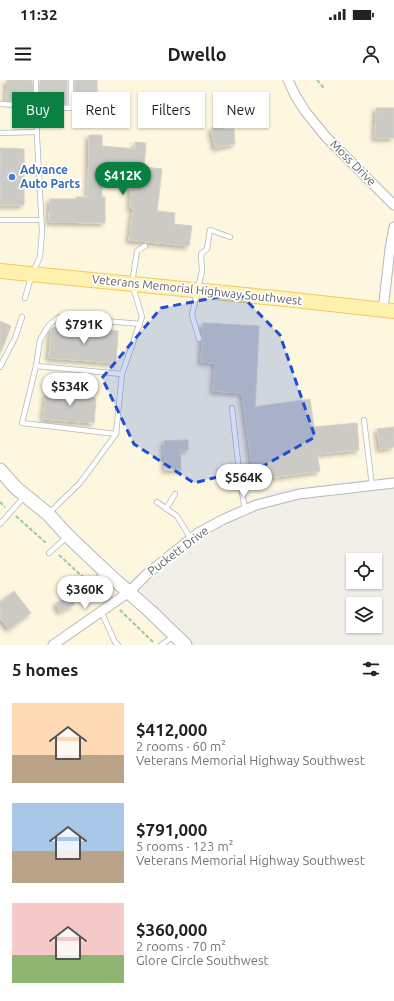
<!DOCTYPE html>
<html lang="en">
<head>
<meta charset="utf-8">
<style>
  :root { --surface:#fff; --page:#f2f2f2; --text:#202124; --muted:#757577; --accent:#0b8043 }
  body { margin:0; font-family:Ubuntu,sans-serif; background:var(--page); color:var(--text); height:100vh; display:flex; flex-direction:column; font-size:15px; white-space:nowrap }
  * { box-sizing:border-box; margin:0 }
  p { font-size:13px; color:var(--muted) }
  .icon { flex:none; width:22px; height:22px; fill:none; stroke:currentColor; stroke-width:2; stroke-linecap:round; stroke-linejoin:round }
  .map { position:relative; height:565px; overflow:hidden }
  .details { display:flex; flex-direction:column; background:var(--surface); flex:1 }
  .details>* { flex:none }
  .banner { position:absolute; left:12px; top:12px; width:370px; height:36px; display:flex; gap:8px }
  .fabs { position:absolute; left:346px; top:473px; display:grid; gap:8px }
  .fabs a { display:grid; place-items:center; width:36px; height:36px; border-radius:0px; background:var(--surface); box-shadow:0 1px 3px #0004; font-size:20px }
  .price { position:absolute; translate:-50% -34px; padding:0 9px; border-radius:14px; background:#fff; color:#222; font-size:13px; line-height:26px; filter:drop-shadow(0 1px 2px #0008) }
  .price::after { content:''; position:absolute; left:50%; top:24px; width:12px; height:9px; margin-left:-6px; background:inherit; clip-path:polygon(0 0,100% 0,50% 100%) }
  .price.active { background:var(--accent); color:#fff }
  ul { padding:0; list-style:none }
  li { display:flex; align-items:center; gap:12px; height:100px; padding:0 12px }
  li span { display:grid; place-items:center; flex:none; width:112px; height:80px; border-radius:0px; color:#555 }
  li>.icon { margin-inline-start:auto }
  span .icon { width:48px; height:48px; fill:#fffc; stroke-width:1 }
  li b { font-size:17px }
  h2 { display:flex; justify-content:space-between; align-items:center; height:48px; padding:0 12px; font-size:17px }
  .chip { padding:0 14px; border-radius:0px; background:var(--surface); box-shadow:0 1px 3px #0004; font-size:14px; line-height:36px }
  .chip.active { background:var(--accent); color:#fff }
  .status { display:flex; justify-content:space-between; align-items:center; height:28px; padding:0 20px; background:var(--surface); direction:ltr }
  .status svg { height:11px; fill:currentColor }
  header { display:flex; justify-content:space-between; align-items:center; height:52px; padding:0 12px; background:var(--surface); font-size:18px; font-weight:700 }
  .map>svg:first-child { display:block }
</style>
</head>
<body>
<div class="status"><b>11:32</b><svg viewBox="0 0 49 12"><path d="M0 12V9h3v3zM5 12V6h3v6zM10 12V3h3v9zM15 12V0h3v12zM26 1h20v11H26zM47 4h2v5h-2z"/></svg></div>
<header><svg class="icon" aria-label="menu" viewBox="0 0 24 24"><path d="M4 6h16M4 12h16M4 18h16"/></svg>Dwello<svg class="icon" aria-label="person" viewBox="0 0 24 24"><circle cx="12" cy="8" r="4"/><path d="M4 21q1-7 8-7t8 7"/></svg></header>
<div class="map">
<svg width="394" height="565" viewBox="0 0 394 565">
  <defs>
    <filter id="shadow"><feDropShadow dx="-3" dy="3" stdDeviation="2" flood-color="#0004"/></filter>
  </defs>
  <rect width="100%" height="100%" fill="#f1efe8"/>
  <polygon fill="#fef7e0" points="0,0 394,0 394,397 271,410 254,426 123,504 181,565 0,565"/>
  <g fill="#cccac5" stroke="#d6d1c6" filter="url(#shadow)">
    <polygon points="7,0 32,0 33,21 6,21"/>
    <polygon points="40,0 67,0 67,24 44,23 44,21 40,21"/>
    <polygon points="75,0 97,0 97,27 80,27 80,24 75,24"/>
    <polygon points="376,28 394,28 394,58 375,58"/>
    <polygon points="222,46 223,49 234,49 235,64 215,68 211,48"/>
    <polygon points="89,55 102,55 102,66 135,69 135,62 146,63 144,87 162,89 157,131 175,133 174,144 192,146 189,166 129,160 133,128 130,128 131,110 130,110 131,98 102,95 102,117 105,117 105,143 49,142 50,119 76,119 76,117 88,117"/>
    <polygon points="0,68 24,69 24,125 0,125"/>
    <polygon points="0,241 11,246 1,272 0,272"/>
    <polygon points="203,243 259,246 255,327 310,319 314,347 357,343 359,370 317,374 320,391 254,400 242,313 213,311 215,283 201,282"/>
    <polygon points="53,247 118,251 116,283 49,278 51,249"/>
    <polygon points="58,308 85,311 84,317 96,318 94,343 43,339 46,313 58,314"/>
    <polygon points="394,347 394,367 380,369 377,349"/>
    <polygon points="188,360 188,370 180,370 181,390 165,390 164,361"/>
    <polygon points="14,511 31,533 9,549 0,538 0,522"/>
    <polygon points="70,516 75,524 60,532 56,523"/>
  </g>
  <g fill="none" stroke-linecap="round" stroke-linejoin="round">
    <defs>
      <g id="lane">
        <polyline points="0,24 71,28 71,0"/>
        <polyline points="0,53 36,52"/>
        <polyline points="0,140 41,140"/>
        <polyline points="25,218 32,194 40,177 42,151 37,57 36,0"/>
        <polyline points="199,259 192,235 202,191 201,174 207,169 210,150 230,157"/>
        <polyline points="36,286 40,260 49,245 59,237 140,244"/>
        <polyline points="0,287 15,258 22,237"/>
        <polyline points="122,294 142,237 132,203 137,171 145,166"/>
        <polyline points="232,328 240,400 245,429"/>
        <polyline points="364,340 372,406"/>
        <polyline points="157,422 177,436 191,459"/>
        <polyline points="166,429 175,414"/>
        <polyline points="49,433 80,403 116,354 122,294 36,286 22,343 116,354"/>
        <polyline points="0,444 24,417"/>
        <polyline points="49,473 67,457"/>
        <path d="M 74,509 C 89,506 94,502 105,492"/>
        <polyline points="101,531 115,562 118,565"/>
        <polyline points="161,565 174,556"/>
      </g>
      <g id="street">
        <polyline points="288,0 295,15 305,31 326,57 394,125"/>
        <polyline points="383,230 390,169 394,147"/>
        <polyline points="53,565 129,512 147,494 198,453 224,439 256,425 299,414 394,403"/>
      </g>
      <polyline id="secondary" points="0,390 16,408 48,434 68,456 106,492 151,532 185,565"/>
      <polyline id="primary" points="0,191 285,219 394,231"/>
    </defs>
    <use href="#lane" stroke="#b5b8bc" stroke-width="6"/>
    <use href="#street" stroke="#b5b8bc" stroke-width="11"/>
    <use href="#secondary" stroke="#b6babf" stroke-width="15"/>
    <use href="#primary" stroke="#f2c960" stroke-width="16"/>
    <g stroke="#9cc7a9" stroke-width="2" stroke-dasharray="4 2" stroke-linecap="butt">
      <polyline points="317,0 325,9"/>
      <polyline points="0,422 5,427"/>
      <polyline points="16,436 47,464"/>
      <polyline points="59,475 84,498"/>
      <polyline points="96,509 104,516"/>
      <polyline points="120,530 154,563"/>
    </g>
    <use href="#lane" stroke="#fff" stroke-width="4.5"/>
    <use href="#street" stroke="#fff" stroke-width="9"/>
    <use href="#secondary" stroke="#fff" stroke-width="13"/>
    <use href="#primary" stroke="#fff2af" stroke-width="14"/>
  </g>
  <path fill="#1d4ed8" fill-opacity="0.2" stroke="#1d4ed8" stroke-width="3" stroke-dasharray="8 5" stroke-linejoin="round" d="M 239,213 L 280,255 L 315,357 L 265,385 L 194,403 L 134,364 L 102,298 L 161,228 Z"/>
  <circle fill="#3f7fe0" stroke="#fff" stroke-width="1.5" cx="12" cy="97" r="4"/>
  <g text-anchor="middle" stroke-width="3.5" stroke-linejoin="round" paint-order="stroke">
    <g font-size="12" fill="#5f6368" stroke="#fff">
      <text transform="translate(353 83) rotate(45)" y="4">Moss Drive</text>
      <text transform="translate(197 210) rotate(6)" y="4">Veterans Memorial Highway Southwest</text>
      <text transform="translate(178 471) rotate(-37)" y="4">Puckett Drive</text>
    </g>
    <g font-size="12" font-weight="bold" fill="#366cbe" stroke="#fff" text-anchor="start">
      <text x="20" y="94">Advance<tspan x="20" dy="14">Auto Parts</tspan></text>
    </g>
  </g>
</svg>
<div class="fabs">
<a><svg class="icon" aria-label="locate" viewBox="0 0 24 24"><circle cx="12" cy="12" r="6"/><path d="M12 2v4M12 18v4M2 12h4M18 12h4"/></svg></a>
<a><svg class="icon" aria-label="layers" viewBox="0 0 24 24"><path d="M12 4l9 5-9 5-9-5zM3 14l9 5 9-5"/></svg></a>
</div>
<b class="price active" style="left:123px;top:116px">$412K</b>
<b class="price" style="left:84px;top:265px">$791K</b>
<b class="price" style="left:70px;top:327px">$534K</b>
<b class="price" style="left:244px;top:418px">$564K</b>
<b class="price" style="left:85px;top:530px">$360K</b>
<div class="banner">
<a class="chip active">Buy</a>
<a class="chip">Rent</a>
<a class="chip">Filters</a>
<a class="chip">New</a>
</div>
</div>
<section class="details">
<h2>5 homes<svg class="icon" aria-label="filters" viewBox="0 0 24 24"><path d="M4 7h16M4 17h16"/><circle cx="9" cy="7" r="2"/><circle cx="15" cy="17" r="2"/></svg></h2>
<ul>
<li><span style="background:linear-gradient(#ffd9b3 65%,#b9a48a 0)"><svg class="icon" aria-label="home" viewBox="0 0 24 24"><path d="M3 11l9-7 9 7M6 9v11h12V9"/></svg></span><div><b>$412,000</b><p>2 rooms · 60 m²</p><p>Veterans Memorial Highway Southwest</p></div></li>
<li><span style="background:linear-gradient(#a9c7e8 60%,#b9a48a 0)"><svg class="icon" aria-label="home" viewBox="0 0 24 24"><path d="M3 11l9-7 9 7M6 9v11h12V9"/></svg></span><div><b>$791,000</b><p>5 rooms · 123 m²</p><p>Veterans Memorial Highway Southwest</p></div></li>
<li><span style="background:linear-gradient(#f6c9c9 65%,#8fb573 0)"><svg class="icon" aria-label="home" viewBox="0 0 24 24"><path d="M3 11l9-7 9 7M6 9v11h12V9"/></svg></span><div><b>$360,000</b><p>2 rooms · 70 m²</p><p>Glore Circle Southwest</p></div></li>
</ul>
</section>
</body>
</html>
